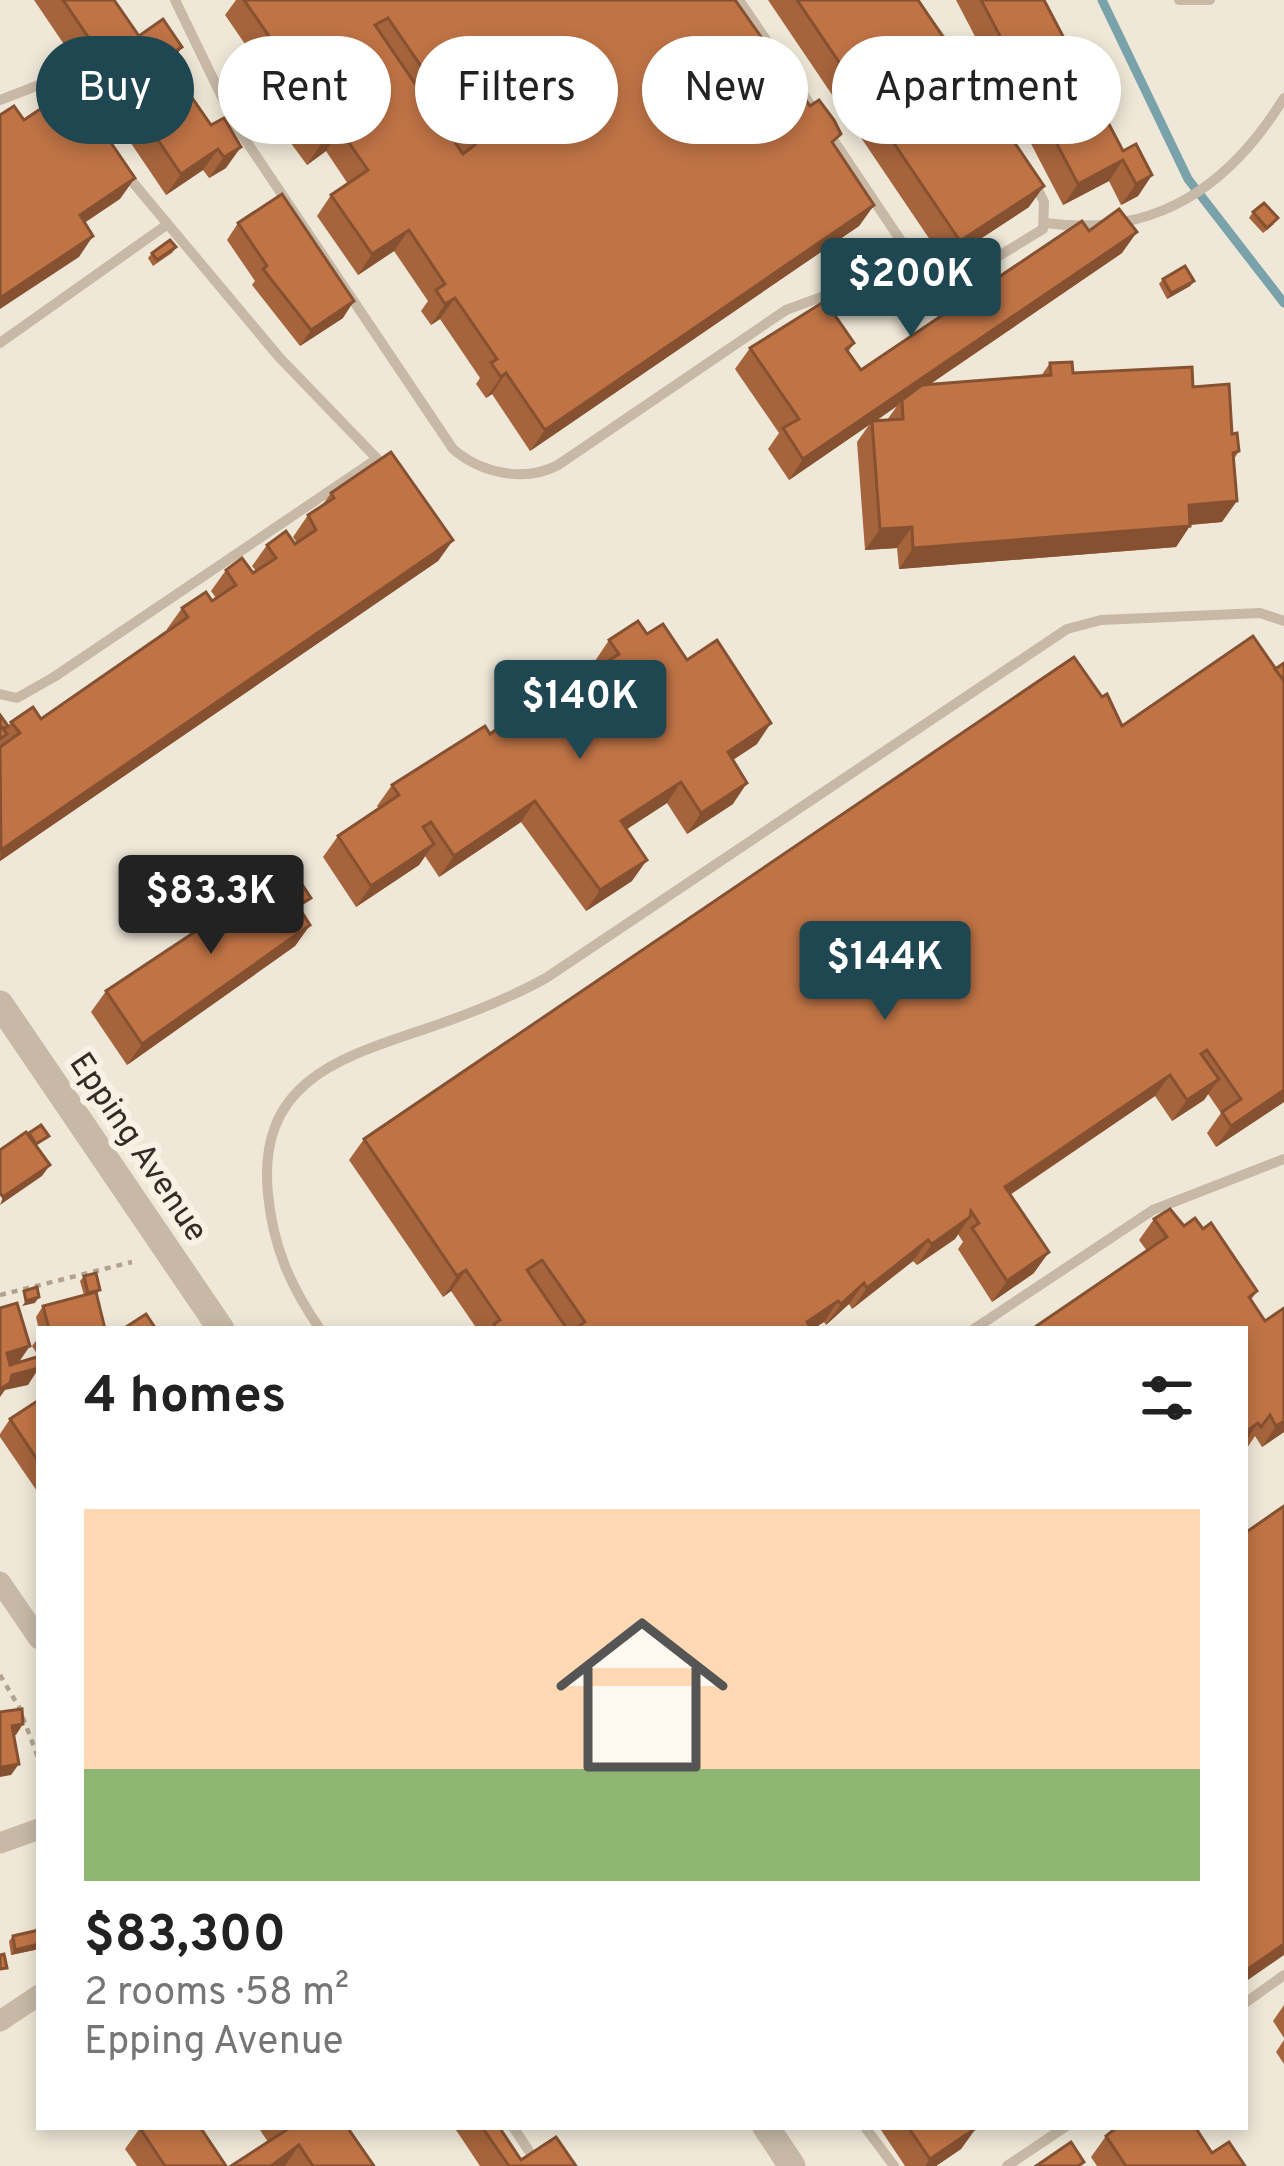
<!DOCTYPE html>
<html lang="en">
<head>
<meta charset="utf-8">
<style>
  :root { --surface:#fff; --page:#f6f6f6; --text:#222; --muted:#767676; --line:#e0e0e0; --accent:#1e4752 }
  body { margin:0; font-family:Overpass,sans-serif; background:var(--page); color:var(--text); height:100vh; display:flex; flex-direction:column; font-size:45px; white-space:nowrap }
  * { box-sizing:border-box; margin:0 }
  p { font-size:39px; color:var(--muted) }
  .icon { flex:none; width:66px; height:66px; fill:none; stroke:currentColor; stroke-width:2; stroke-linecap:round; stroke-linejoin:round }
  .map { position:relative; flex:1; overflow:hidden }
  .sheet { position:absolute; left:36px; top:1326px; width:1212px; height:804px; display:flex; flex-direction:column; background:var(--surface); border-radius:0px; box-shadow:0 6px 18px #0003 }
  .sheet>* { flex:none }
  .guide { position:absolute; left:36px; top:36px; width:1212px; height:108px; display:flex; gap:24px }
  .price { position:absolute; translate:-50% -102px; padding:0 27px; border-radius:12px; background:var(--accent); color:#fff; font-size:39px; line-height:78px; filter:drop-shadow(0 3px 6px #0008) }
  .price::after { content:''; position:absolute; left:50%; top:72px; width:36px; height:27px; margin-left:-18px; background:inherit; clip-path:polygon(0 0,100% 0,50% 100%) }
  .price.selected { background:#222; color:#fff }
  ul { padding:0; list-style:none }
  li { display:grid; align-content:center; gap:24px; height:636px; padding:0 48px }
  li+li { border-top:3px solid var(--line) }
  li span { display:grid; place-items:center; height:372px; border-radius:0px; color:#555 }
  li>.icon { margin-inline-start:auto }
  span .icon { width:216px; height:216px; fill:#fffc; stroke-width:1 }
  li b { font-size:51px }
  h2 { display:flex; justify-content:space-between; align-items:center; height:144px; padding:0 48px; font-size:51px }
  .pill { padding:0 42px; border-radius:54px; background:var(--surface); box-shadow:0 6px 18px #0003; font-size:42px; line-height:108px }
  .pill.selected { background:var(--accent); color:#fff }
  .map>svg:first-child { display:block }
</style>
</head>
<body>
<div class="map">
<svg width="1284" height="2166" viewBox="0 0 1284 2166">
  <rect width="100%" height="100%" fill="#efe8d8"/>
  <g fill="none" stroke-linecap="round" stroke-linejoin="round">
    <polyline stroke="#79a2ab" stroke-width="9" points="1102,0 1188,179 1284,303"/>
    <g stroke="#b2a390" stroke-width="4.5" stroke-dasharray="6 6" stroke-linecap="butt">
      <polyline points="0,1295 132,1262"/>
      <polyline points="0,1675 19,1707 39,1760"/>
    </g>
    <g stroke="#c7b9a5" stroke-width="10">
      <path d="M 175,0 L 236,126 L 453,449 C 481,473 524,483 558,465 L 786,310 L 824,296 L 953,284 L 1043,229 L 1044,202 L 1034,182"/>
      <polyline points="739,0 818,116"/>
      <polyline points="911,0 965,69"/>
      <polyline points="1179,0 1210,0"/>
      <polyline points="0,100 44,83 71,100"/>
      <polyline points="828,132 932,287"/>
      <polyline points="125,173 279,357 387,469"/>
      <path d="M 1046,223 C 1155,238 1229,187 1284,98"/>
      <polyline points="0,343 165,226"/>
      <polyline points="0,694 17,698 54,677 377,459"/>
      <path d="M 320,1329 C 290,1286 273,1246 268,1194 C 257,1081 339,1058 428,1028 C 469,1014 508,999 546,978 L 1067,629 L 1101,620 L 1260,613 L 1284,621"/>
      <polyline points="974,1329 1153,1210 1284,1159"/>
      <polyline points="1245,2003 1284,1975"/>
      <polyline points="513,2127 529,2151"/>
      <polyline points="865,2127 894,2166"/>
      <polyline points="1007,2166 1065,2127"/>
    </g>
    <g stroke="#c7b9a5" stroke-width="21">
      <polyline points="0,1582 39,1639"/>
      <polyline points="0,1843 39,1829"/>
      <polyline points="0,2021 39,1995"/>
    </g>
    <g stroke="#c7b9a5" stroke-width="27">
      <polyline points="0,1004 221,1329"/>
      <polyline points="766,2127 792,2166"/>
    </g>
  </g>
  <g fill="#a5643c" fill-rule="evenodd">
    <polygon points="34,0 114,0 139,36 182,47 167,68 163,71 180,97 211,125 224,118 226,168 209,178 203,170 166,195"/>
    <polygon points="236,0 735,0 874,205 859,226 530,451 492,394 486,398 476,384 480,378 440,319 431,325 421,311 428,301 394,251 358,275 317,216 331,195 348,184 326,151 307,165 290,142 293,137 280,117 291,101 288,96 283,99 225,15"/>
    <polygon points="768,0 918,0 1029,207 945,262"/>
    <polygon points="956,0 1044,0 1123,151 1152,175 1138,196 1121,205 1109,181 1063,205"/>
    <polygon points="1253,212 1274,224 1263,233 1249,218"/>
    <polygon points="238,223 343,318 300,346 252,285 255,281 227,240"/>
    <path d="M 1089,231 L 1122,253 L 929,385 L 1041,376 L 1050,363 L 1073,373 L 1193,387 L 1232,434 L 1239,451 L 1234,459 L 1222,522 L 1190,525 L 1176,547 L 899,569 L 897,548 L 865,550 L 857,442 L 869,425 L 789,480 L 768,449 L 779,433 L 735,369 L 750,348 L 854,343 L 848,352 L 861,370 ZM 897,406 L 887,420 L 876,421 Z"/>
    <polygon points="176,247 172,253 153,266 148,258 152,253"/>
    <polygon points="1163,279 1194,281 1190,286 1167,299 1159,284"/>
    <polygon points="331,493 453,540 438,561 0,861 0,715 8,726 11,722 41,719 168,631 167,629 182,608 212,601 216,598 211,591 226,570 253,573 256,571 252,566 267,545 297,543 293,537 308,515 321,507"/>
    <polygon points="647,634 687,660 757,744 733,760 733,804 687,834 667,803 627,829 632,881 586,911 521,822 439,877 425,856 419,865 356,907 323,857 338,836 379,809 377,806 392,785 490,734 517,733 591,685 601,669 595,661 609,640"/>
    <polygon points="1074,657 1284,1102 1216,1147 1207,1133 1221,1113 1208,1094 1204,1100 1172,1121 1155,1096 1010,1195 1034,1273 992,1302 958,1249 963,1242 958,1234 955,1239 917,1265 913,1261 852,1309 849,1304 826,1325 824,1322 813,1329 477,1329 451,1291 443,1297 349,1160 364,1139"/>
    <polygon points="301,912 310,925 295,946 127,1065 91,1012 106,991"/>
    <polygon points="1154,1219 1203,1229 1257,1291 1251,1300 1265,1321 1284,1308 1284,1432 1262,1447 1255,1436 1247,1448 1245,1446 1245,1329 1147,1251 1139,1240"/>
    <polygon points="84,1276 100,1290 96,1295 105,1329 39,1330 36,1317 43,1306 84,1295 80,1281"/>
    <polygon points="39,1337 39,1357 32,1346"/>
    <polygon points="39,1400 39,1494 0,1437 0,1434 10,1419"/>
    <polygon points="39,1930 39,1949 11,1955 9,1941 13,1936"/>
    <polygon points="1284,2005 1284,2038 1273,2021"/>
    <polygon points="1284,2040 1284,2064 1276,2052"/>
    <polygon points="258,2127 347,2127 374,2166 231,2166 268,2142"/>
    <polygon points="454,2127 499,2127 521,2160 576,2166 480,2166"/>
    <polygon points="879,2127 975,2127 976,2128 961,2149 936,2166 905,2166"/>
    <polygon points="140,2128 226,2166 137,2166 125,2149"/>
    <polygon points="1198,2133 1212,2153 1245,2166 1097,2166 1091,2157 1106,2136"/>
  </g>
  <g fill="#865131">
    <polygon points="182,47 167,68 143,84 157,63"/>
    <polygon points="303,75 288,96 283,99 298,78"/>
    <polygon points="340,130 326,151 307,165 321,144"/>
    <polygon points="241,147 226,168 209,178 224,157"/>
    <polygon points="218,149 203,170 166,195 181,174"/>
    <polygon points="1123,160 1109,181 1063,205 1078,184"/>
    <polygon points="1152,175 1138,196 1121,205 1136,184"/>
    <polygon points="135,178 120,199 65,236 80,215"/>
    <polygon points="1044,186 1029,207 945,262 960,241"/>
    <polygon points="874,205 859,226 530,451 545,430"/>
    <polygon points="409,230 394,251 358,275 372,254"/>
    <polygon points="1137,232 1122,253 902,403 902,400 897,406 872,423 872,421 869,425 789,480 803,459"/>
    <polygon points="93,236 79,257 0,309 0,298"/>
    <polygon points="1194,281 1190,286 1167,299 1171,293"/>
    <polygon points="455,298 440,319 431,325 445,304"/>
    <polygon points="354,301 343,318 300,346 311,330"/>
    <polygon points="506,373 492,394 486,398 501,377"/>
    <polygon points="1237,501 1222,522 1174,526 1189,505"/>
    <polygon points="1190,526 1176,547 899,569 913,548"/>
    <polygon points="912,527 897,548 865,550 880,529"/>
    <polygon points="453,540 438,561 0,861 1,850"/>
    <polygon points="771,723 757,744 713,773 728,752"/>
    <polygon points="681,782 667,803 607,842 621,821"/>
    <polygon points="747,783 733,804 687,834 701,813"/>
    <polygon points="535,801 521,822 439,877 454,856"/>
    <polygon points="434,844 419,865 356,907 371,886"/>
    <polygon points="647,860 632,881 586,911 600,890"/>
    <polygon points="310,925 295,946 127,1065 142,1044"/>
    <polygon points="1170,1075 1155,1096 990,1208 1005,1187"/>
    <polygon points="1219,1079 1204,1100 1172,1121 1187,1100"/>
    <polygon points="1284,1090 1284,1102 1216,1147 1231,1126"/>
    <polygon points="50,1165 42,1176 0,1205 3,1197"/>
    <polygon points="970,1217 955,1239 917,1265 932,1244"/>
    <polygon points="928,1240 913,1261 852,1309 867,1288"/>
    <polygon points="1049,1252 1034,1273 992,1302 1007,1281"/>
    <polygon points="466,1270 451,1291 443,1297 457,1276"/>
    <polygon points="864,1283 849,1304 826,1325 841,1304"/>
    <polygon points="39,1297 35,1303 22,1306 26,1301"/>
    <polygon points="838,1301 824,1322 813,1329 802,1329 807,1322"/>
    <polygon points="30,1346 19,1362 0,1368 7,1353"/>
    <polygon points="39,1368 28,1385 5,1390 0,1397 0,1389 12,1375"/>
    <polygon points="1284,1421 1284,1432 1262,1447 1276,1426"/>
    <polygon points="1258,1423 1245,1442 1245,1432"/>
    <polygon points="23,1724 16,1735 4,1737 12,1726"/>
    <polygon points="19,1764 11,1775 0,1777 0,1769 3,1767"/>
    <polygon points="39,1944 39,1949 11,1955 15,1950"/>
    <polygon points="1284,1944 1284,1955 1245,1982 1245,1971"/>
    <polygon points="976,2128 961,2149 936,2166 925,2166 930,2159"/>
    <polygon points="299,2145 285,2166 271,2166"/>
  </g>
  <g fill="#c07446" stroke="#865131" stroke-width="3" fill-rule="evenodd">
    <polygon points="63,0 114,0 139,36 163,19 182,47 157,63 165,74 179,63 187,76 172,85 180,97 188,92 211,125 224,118 241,147 224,157 218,149 181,174"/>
    <path d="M 244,0 L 735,0 L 810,106 L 819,100 L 834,120 L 841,134 L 832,142 L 874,205 L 545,430 L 506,373 L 501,377 L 491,363 L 497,359 L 455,298 L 445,304 L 436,290 L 445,284 L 409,230 L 372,254 L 331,195 L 368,170 L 340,130 L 321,144 L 305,121 L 309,118 L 295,96 L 310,85 L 303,75 L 298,78 ZM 388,18 L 475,145 L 463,154 L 375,25 Z"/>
    <polygon points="797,0 918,0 1044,186 960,241"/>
    <polygon points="981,0 1044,0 1123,151 1136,144 1152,175 1136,184 1123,160 1078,184"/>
    <polygon points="73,87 135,178 80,215 93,236 0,298 0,115 14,106 24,120"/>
    <polygon points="282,194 354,301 311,330 263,269 267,266 238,223"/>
    <polygon points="1264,203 1278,218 1267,228 1253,212"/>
    <polygon points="1119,209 1137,232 803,459 783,428 799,419 750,348 825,301 854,343 846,349 861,370 1082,221 1089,231"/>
    <polygon points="170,240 176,247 157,260 152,253"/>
    <polygon points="1185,266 1194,281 1171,293 1163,279"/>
    <polygon points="1072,362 1073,373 1192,367 1193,387 1229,384 1232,434 1237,433 1239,451 1233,453 1237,501 1189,505 1190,526 913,548 912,527 880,529 872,421 903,419 902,400 922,385 1051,375 1050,363"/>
    <polygon points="391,452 453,540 1,850 0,747 20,733 11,722 33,707 41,719 188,617 182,608 206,592 212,601 236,585 226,570 242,558 253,573 276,558 267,545 286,531 295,544 316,530 308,515 334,498 331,493"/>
    <polygon points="638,621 647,634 663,624 687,660 717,640 771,723 728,752 747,783 701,813 681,782 621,821 647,860 600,890 535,801 454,856 431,822 423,827 434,844 371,886 338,836 399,795 392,785 485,726 490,734 509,720 517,733 612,672 605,663 619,654 609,640"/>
    <polygon points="1253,636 1284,681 1284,1090 1231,1126 1222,1112 1241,1099 1207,1050 1201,1054 1219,1079 1187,1100 1170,1075 1005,1187 1049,1252 1007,1281 972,1228 979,1223 971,1211 970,1217 932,1244 928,1240 867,1288 864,1283 841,1304 838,1301 807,1322 810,1327 805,1329 575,1329 585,1322 542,1260 527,1270 567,1329 496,1329 494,1324 500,1320 466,1270 457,1276 364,1139 1074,657 1102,697 1107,694 1122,726"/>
    <polygon points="1284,663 1284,681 1275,669"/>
    <polygon points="0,715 8,726 3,729 0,725"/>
    <polygon points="0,725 7,734 0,739"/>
    <polygon points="291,868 311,898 298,906 310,925 142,1044 106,991"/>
    <polygon points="41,1125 49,1136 36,1144 29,1133"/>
    <polygon points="26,1132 50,1165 3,1197 0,1193 0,1150"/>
    <polygon points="1170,1209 1184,1226 1195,1218 1203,1229 1211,1223 1257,1291 1249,1297 1265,1321 1284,1308 1284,1421 1276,1426 1270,1415 1261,1427 1258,1423 1245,1432 1245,1329 1032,1329 1167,1237 1154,1219"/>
    <polygon points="96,1273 100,1290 88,1293 84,1276"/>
    <polygon points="37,1287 39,1297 26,1301 24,1291"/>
    <polygon points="96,1292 105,1329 49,1329 43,1306"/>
    <polygon points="17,1303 30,1346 7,1353 10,1365 37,1357 39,1368 12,1375 10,1383 0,1389 0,1308"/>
    <polygon points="146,1314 156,1329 123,1329"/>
    <polygon points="39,1400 39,1462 10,1419"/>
    <polygon points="1284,1506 1284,1944 1245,1971 1245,1533"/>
    <polygon points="22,1709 23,1724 12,1726 19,1764 3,1767 0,1769 0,1712"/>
    <polygon points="39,1930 39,1944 15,1950 13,1936"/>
    <polygon points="4,1954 7,1968 0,1969 0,1955"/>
    <polygon points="142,2127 200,2127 226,2166 165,2166 140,2128"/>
    <polygon points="287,2127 347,2127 374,2166 313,2166 299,2145 271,2166 231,2166 288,2129"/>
    <polygon points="482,2127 499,2127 521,2160 556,2137 576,2166 509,2166"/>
    <polygon points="908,2127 975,2127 976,2128 930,2159"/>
    <polygon points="1117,2127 1202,2127 1197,2130 1212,2153 1229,2142 1245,2166 1126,2166 1106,2136"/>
    <polygon points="1071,2142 1084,2162 1078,2166 1036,2166"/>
  </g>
  <g text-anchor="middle" stroke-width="12" stroke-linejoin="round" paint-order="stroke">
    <g font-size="33" fill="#332c26" stroke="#f8f1e4">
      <text transform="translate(140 1146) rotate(56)" y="12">Epping Avenue</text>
    </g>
  </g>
</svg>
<b class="price" style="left:911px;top:340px">$200K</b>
<b class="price" style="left:580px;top:762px">$140K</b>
<b class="price selected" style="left:211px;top:957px">$83.3K</b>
<b class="price" style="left:885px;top:1023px">$144K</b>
<div class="guide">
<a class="pill selected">Buy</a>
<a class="pill">Rent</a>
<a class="pill">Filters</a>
<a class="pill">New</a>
<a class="pill">Apartment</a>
</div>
<section class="sheet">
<h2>4 homes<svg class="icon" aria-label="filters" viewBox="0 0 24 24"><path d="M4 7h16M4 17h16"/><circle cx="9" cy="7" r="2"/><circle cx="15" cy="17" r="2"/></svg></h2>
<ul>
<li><span style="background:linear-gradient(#ffd9b3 70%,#8fb573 0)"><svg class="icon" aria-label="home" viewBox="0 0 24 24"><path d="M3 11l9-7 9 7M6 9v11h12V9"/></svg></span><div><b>$83,300</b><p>2 rooms · 58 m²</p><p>Epping Avenue</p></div></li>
</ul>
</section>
</div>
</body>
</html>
